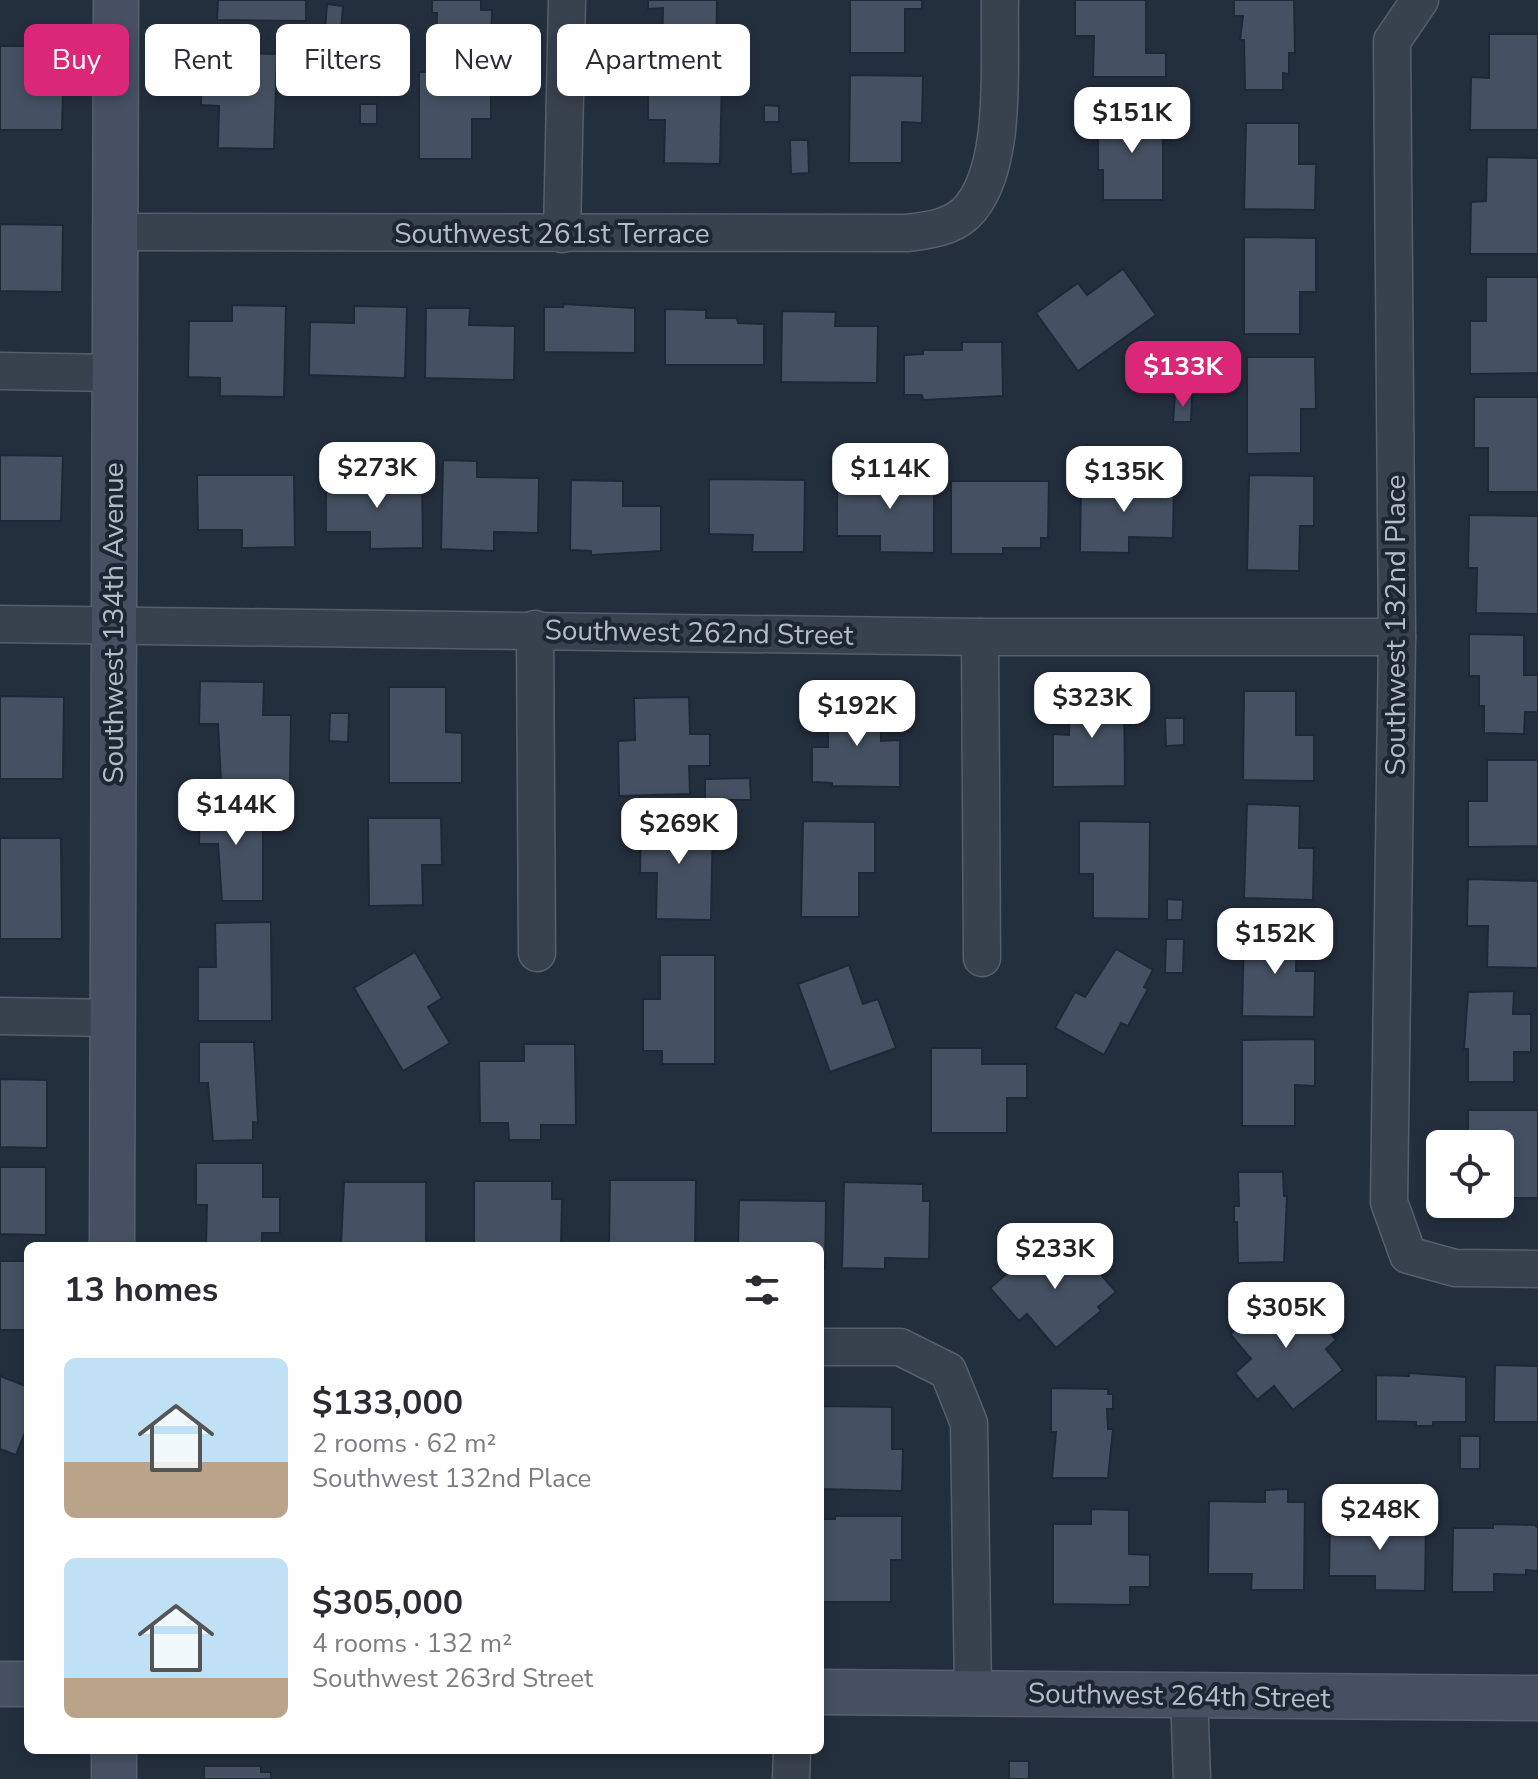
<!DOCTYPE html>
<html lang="en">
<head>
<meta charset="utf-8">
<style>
  :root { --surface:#fff; --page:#f2f2f3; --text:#2b2b33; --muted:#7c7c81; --accent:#db2777 }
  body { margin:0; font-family:"Nunito Sans",sans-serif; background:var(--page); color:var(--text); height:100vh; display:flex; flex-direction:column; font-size:30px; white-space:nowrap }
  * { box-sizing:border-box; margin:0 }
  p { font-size:26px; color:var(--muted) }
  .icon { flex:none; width:44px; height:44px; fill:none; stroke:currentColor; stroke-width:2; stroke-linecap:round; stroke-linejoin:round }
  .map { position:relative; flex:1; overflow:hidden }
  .sheet { position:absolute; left:24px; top:1242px; width:800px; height:512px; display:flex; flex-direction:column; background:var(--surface); border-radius:12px; box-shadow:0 4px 12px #0003 }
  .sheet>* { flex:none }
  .guide { position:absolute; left:24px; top:24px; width:800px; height:72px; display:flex; gap:16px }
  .buttons { position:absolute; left:1426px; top:1130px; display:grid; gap:16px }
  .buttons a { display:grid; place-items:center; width:88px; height:88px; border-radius:12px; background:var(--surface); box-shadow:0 4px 12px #0003; font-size:40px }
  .price { position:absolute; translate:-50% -68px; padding:0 18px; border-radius:16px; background:#fff; color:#222; font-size:26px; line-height:52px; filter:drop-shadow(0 2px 4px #0008) }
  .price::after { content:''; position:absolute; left:50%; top:48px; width:24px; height:18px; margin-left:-12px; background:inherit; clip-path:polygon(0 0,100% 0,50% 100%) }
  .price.on { background:var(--accent); color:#fff }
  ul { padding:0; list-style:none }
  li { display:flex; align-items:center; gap:24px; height:200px; padding:0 40px }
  li span { display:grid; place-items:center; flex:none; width:224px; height:160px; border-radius:12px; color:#555 }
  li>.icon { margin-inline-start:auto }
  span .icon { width:96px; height:96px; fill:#fffc; stroke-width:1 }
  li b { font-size:34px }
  h2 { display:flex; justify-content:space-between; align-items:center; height:96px; padding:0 40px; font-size:34px }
  .tag { padding:0 28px; border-radius:12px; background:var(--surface); box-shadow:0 4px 12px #0003; font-size:28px; line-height:72px }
  .tag.on { background:var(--accent); color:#fff }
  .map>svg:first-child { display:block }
</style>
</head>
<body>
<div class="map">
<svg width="1538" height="1779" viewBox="0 0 1538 1779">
  <rect width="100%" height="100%" fill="#242f3e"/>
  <g fill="#455162" stroke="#1f2835" stroke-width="2">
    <polygon points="218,0 306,0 306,21 217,20"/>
    <polygon points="432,0 481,0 481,10 492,10 491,52 436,51 437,13 432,13"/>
    <polygon points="648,0 717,0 716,53 662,53 663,8 648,9"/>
    <polygon points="850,0 922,0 922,9 905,9 905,53 850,53"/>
    <polygon points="1075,0 1146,0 1146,53 1166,53 1166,77 1093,77 1094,36 1075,36"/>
    <polygon points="1234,0 1294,0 1295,53 1289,53 1289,74 1283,73 1283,90 1245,90 1244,40 1240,40 1243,16 1234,16"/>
    <polygon points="327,4 343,6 341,31 325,30"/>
    <polygon points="1489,34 1538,34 1538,130 1470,130 1471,77 1489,78"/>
    <polygon points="0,46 64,46 62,130 0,130"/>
    <polygon points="202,52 277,54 274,149 218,148 219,106 201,105"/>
    <polygon points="419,72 491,72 491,119 472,119 472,159 419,159"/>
    <polygon points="648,75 722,76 720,164 664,163 665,120 648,120"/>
    <polygon points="850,75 923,76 922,123 902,122 902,163 849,163"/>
    <rect x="360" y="104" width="17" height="20"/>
    <polygon points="764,105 779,106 779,122 764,122"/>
    <polygon points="1104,110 1163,111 1163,200 1103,200 1103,170 1098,170 1098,134 1104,134"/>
    <polygon points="1246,123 1299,123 1299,164 1316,164 1315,210 1244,209"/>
    <polygon points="790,140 808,140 809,173 791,174"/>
    <polygon points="1487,157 1538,158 1538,254 1470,254 1471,202 1486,201"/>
    <polygon points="0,224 63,225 62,292 0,291"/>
    <polygon points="1244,237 1316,238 1316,292 1300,292 1300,334 1244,334"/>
    <polygon points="1123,269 1156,315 1078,371 1036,313 1078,283 1087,295"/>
    <polygon points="1486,277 1538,277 1538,373 1470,374 1470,321 1486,321"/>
    <polygon points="563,304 635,308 635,353 544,352 544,307 563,307"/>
    <polygon points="232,305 286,306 284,397 220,396 220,378 188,377 189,321 232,321"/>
    <polygon points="354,306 407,307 405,378 309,375 310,322 354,323"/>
    <polygon points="426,308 470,308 469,325 515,326 514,380 425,378"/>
    <polygon points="665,309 706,310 706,318 737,318 738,323 764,324 764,365 665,365"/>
    <polygon points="782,311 836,312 835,326 878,326 877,383 781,382"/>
    <polygon points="962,342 1002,342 1003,396 923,400 922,395 904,395 904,355 923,354 923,350 962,350"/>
    <polygon points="1247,357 1315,357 1316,409 1301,409 1301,453 1247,454"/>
    <polygon points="1175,395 1192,395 1191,422 1173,422"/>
    <polygon points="1474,397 1538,397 1538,492 1488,492 1488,448 1474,448"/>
    <polygon points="0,455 63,456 61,521 0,521"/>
    <polygon points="443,460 477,461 477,477 539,478 538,533 494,532 494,551 441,549"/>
    <polygon points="898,472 934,472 934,553 880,552 880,536 837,536 837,480 898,480"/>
    <polygon points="197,475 294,475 295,547 242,548 242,530 198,530"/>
    <polygon points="1249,475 1314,476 1314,526 1300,526 1299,571 1247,570"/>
    <polygon points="326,477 422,477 423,548 370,549 370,532 326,532"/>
    <polygon points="709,479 805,480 804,552 752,552 753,535 709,534"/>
    <polygon points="571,480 623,481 623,506 661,506 661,551 591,555 591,551 570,550"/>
    <polygon points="1081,480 1174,482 1173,538 1129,537 1129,553 1080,552"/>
    <polygon points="951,481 1049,481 1048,538 1041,538 1041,548 1003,548 1003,554 951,554"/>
    <polygon points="1469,515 1538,516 1538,614 1476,613 1477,568 1468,568"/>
    <polygon points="1469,634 1524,635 1524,675 1538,675 1538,712 1525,712 1524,734 1484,733 1484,706 1479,706 1479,676 1469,676"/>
    <polygon points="200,681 264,682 263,715 291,715 290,783 221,782 218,724 199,724"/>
    <polygon points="389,687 446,687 446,732 462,733 462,783 389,783"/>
    <polygon points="1069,688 1124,688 1125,786 1053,787 1053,734 1069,735"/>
    <polygon points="1244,691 1296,691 1296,735 1314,735 1314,781 1243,780"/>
    <polygon points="0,696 64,697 63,779 0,779"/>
    <polygon points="689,697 690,734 710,734 710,766 689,766 690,794 619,796 618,741 635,740 634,698"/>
    <polygon points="828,700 881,700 881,741 900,740 900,787 832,786 832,783 812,782 812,747 828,747"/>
    <polygon points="330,713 349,713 348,742 329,741"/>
    <polygon points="1165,718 1184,718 1184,745 1166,746"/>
    <polygon points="1487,760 1538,760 1538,846 1468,847 1468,801 1487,801"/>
    <polygon points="750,778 751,800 705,800 705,779"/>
    <polygon points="200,802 263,802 263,901 222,901 218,844 199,844"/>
    <polygon points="1247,804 1300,806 1299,848 1314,848 1313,900 1244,898"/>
    <polygon points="368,818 441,818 442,865 422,865 423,905 369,906"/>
    <polygon points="641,819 713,820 711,920 656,919 657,873 640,873"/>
    <polygon points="803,821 875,822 875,873 859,873 859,917 801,917"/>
    <polygon points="1079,821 1150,822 1149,919 1093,918 1093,874 1079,874"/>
    <polygon points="0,838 61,838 62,939 0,939"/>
    <polygon points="1468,879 1538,881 1538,968 1487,967 1488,926 1467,926"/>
    <polygon points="1167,899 1183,900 1182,920 1167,920"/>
    <polygon points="271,922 272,1021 198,1021 198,967 216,967 215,923"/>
    <polygon points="1244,928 1297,930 1296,971 1315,971 1314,1017 1242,1016"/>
    <polygon points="1166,939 1184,939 1183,973 1165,973"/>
    <polygon points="1116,949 1153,970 1144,987 1148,989 1128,1026 1121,1023 1104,1055 1055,1028 1075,992 1085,997"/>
    <polygon points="415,952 442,998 428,1007 450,1043 403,1071 354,988"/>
    <polygon points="660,955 715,955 715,1064 662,1064 662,1051 643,1051 643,999 660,999"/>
    <polygon points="849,965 863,1004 878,999 896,1048 830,1072 798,984"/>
    <polygon points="1514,991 1513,1014 1531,1014 1531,1052 1514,1052 1514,1082 1468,1082 1468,1049 1464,1049 1468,992"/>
    <polygon points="1315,1039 1315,1086 1295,1085 1295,1126 1242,1126 1242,1040"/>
    <polygon points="199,1042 254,1042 258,1123 253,1122 253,1140 213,1141 208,1083 199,1083"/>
    <polygon points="524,1044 575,1044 576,1125 541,1125 541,1140 509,1140 508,1123 480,1123 479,1061 524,1061"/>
    <polygon points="931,1048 982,1048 982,1064 1027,1064 1027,1098 1007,1098 1007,1133 931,1133"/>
    <polygon points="0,1079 47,1080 47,1148 0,1147"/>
    <polygon points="1468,1110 1538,1110 1538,1198 1500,1198 1500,1144 1468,1144"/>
    <polygon points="196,1163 263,1163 263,1197 280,1197 280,1233 262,1233 262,1246 206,1246 207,1205 196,1205"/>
    <polygon points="0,1167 46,1167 46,1235 0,1234"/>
    <polygon points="1238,1172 1283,1172 1284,1196 1287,1196 1284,1262 1238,1263 1237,1222 1234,1222 1234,1206 1239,1206"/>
    <polygon points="610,1180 696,1180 695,1246 609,1246"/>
    <polygon points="474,1181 552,1181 552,1199 562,1199 561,1246 474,1246"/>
    <polygon points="344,1182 426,1182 426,1246 341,1246"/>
    <polygon points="844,1182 923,1184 923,1201 930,1201 929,1259 885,1258 885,1269 842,1268"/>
    <polygon points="739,1200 826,1201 825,1269 820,1269 820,1246 738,1246"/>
    <polygon points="1070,1238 1116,1292 1098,1307 1101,1311 1056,1348 1027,1314 1019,1321 990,1288 1042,1244 1051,1254"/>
    <rect x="0" y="1261" width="28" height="69"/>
    <polygon points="1291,1284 1336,1340 1326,1349 1343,1370 1293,1410 1274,1386 1257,1400 1235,1373 1251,1359 1230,1334"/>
    <polygon points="1495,1365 1538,1366 1538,1422 1494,1422"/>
    <polygon points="1409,1373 1466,1377 1466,1422 1433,1422 1433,1426 1416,1426 1416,1422 1376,1421 1376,1375 1409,1376"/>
    <polygon points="0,1376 28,1387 28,1425 16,1455 0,1449"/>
    <polygon points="1051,1388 1108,1389 1108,1394 1113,1394 1113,1409 1107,1409 1108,1429 1113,1429 1108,1478 1052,1478 1056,1432 1051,1432"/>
    <polygon points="820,1406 892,1407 892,1449 903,1449 902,1491 820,1489"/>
    <rect x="1460" y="1436" width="20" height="33"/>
    <polygon points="1288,1489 1288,1502 1305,1502 1304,1590 1251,1590 1252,1574 1208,1574 1209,1501 1265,1502 1265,1490"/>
    <polygon points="1091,1509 1129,1510 1129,1554 1150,1555 1150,1587 1130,1587 1130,1605 1053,1604 1053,1524 1091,1524"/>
    <polygon points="835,1516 902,1516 902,1560 891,1560 891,1602 820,1602 820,1519 835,1519"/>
    <polygon points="1330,1520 1426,1521 1425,1591 1375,1590 1375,1576 1329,1576"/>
    <polygon points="1493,1524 1535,1525 1538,1528 1538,1571 1526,1570 1526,1575 1494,1574 1494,1592 1452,1592 1453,1528 1493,1528"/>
    <rect x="1009" y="1761" width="20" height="18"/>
    <polygon points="204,1766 261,1766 261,1772 271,1772 271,1779 204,1779"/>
  </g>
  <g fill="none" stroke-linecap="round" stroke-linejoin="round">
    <defs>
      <g id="street">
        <polyline points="1420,0 1392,41 1397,637 1389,1202 1408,1255 1455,1268 1538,1269"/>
        <path d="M 113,232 L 908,233 C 929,230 949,228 965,214 C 1010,172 998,57 1000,0"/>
        <polyline points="562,234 567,0"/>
        <polyline points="0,371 113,373"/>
        <polyline points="0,624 980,637 1397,637"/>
        <polyline points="535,629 537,953"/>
        <polyline points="980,637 982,958"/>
        <polyline points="0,1016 112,1018"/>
        <polyline points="820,1347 900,1347 948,1371 969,1423 973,1693"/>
        <polyline points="1189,1695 1192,1779"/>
        <polyline points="791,1779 792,1750"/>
      </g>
      <g id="secondary">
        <polyline points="112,1246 116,0"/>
        <polyline points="0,1684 28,1684"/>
        <polyline points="820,1692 1538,1698"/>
        <polyline points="114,1779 114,1750"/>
      </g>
    </defs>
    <use href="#street" stroke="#565f6c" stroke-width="39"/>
    <use href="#secondary" stroke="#565f6c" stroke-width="47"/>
    <use href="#street" stroke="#38414e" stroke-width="36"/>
    <use href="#secondary" stroke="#465061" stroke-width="44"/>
  </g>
  <g text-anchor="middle" stroke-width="8" stroke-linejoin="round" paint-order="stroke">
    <g font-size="28" fill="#b4bcc9" stroke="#1d2633">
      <text x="552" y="243">Southwest 261st Terrace</text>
      <text transform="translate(113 623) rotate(-90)" y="10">Southwest 134th Avenue</text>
      <text transform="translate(1395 625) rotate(-90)" y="10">Southwest 132nd Place</text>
      <text transform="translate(699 632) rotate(1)" y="10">Southwest 262nd Street</text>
      <text transform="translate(1179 1695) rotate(1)" y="10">Southwest 264th Street</text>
    </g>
  </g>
</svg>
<div class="buttons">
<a><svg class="icon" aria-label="locate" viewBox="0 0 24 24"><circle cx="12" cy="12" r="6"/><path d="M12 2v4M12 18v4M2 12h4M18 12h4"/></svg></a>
</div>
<b class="price" style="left:1132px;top:155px">$151K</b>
<b class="price on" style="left:1183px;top:409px">$133K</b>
<b class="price" style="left:377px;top:510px">$273K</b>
<b class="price" style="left:890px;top:511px">$114K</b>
<b class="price" style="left:1124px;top:514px">$135K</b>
<b class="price" style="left:1092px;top:740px">$323K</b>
<b class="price" style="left:857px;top:748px">$192K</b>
<b class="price" style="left:236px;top:847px">$144K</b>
<b class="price" style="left:679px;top:866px">$269K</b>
<b class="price" style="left:1275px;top:976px">$152K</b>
<b class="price" style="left:1055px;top:1291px">$233K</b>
<b class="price" style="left:1286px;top:1350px">$305K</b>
<b class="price" style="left:1380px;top:1552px">$248K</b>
<div class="guide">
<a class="tag on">Buy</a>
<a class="tag">Rent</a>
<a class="tag">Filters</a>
<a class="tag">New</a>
<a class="tag">Apartment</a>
</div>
<section class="sheet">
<h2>13 homes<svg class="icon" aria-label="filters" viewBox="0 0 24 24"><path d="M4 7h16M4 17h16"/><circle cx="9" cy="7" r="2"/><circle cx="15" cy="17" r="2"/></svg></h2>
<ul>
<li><span style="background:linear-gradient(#bfe0f5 65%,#b9a48a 0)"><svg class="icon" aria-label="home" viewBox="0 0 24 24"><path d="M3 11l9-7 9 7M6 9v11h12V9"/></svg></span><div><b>$133,000</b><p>2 rooms · 62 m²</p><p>Southwest 132nd Place</p></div></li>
<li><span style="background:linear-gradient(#bfe0f5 75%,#b9a48a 0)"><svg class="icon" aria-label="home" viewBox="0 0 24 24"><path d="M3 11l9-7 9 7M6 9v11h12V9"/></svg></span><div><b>$305,000</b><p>4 rooms · 132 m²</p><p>Southwest 263rd Street</p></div></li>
</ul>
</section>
</div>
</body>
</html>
